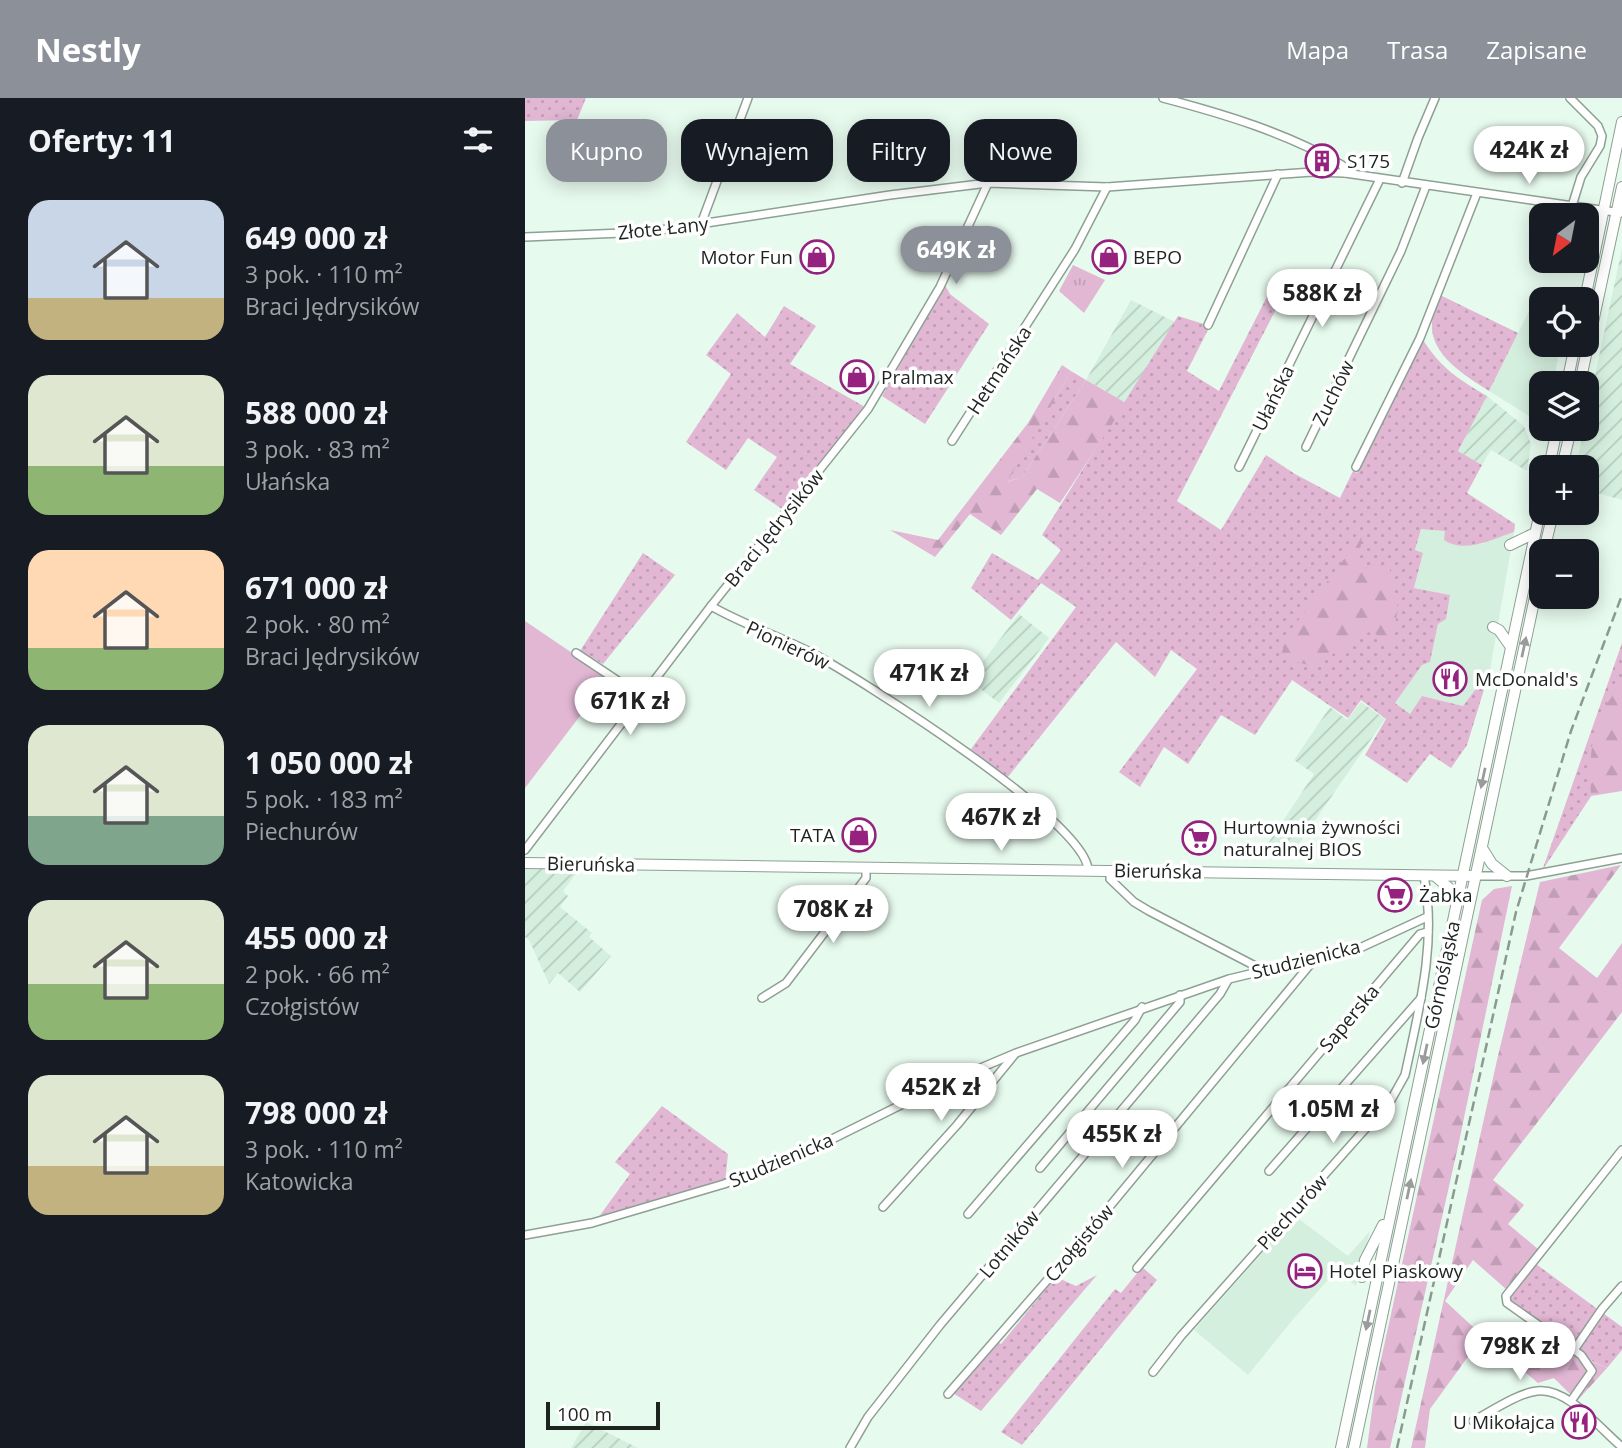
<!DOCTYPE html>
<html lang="pl">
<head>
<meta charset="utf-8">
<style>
  :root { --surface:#171b24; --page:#20242c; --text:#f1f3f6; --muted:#9ea1a6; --accent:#8c9099 }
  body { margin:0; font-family:"Open Sans",sans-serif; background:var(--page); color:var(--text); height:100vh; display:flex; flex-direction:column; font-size:26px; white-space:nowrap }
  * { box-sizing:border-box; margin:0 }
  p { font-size:23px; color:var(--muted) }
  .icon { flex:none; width:38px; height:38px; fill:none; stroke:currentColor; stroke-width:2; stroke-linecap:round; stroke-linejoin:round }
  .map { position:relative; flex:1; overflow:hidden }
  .sheet { display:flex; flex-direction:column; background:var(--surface); width:525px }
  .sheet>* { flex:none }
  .top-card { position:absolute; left:21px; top:21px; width:665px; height:63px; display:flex; gap:14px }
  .needle { width:46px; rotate:212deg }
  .tools { position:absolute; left:1004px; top:105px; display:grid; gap:14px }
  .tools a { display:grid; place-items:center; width:70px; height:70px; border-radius:14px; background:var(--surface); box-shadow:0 4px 18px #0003; font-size:35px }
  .scale { position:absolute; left:21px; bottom:18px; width:114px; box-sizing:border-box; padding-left:7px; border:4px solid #1d2420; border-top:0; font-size:19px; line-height:24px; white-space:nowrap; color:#1d2420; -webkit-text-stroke:5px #fff; paint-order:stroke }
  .price { position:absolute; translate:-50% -60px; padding:0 16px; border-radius:24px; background:#fff; color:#222; font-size:23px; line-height:46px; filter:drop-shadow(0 2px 4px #0008) }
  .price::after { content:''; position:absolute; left:50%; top:42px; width:21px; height:16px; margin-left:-10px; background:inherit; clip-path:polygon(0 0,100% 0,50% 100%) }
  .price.selected { background:var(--accent); color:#fff }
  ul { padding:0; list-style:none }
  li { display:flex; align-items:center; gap:21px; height:175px; padding:0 28px }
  li span { display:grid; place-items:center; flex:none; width:196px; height:140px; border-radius:21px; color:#555 }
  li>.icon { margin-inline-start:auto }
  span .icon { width:84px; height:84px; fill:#fffc; stroke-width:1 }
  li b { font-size:30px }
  h2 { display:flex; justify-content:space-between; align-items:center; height:84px; padding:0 28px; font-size:30px }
  .pill { padding:0 24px; border-radius:21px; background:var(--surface); box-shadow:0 4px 18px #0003; font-size:24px; line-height:63px }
  .pill.selected { background:var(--accent); color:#fff }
  header { display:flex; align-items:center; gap:42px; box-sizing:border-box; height:98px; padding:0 35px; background:var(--accent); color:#fff }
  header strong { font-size:33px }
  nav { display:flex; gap:38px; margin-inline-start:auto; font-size:24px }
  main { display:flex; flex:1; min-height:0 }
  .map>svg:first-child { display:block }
</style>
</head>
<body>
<header>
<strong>Nestly</strong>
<nav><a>Mapa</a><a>Trasa</a><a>Zapisane</a></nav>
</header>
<main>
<section class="sheet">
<h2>Oferty: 11<svg class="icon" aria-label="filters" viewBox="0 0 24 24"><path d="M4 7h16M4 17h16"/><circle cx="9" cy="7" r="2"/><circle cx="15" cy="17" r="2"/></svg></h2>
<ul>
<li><span style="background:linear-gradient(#c9d6e8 70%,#c2b280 0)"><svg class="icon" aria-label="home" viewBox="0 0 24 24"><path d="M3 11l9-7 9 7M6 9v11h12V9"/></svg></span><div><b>649 000 zł</b><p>3 pok. · 110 m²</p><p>Braci Jędrysików</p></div></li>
<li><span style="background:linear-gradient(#dfe7d0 65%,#8fb573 0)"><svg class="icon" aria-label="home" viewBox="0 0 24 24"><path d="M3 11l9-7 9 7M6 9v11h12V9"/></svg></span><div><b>588 000 zł</b><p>3 pok. · 83 m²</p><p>Ułańska</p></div></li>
<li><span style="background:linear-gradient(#ffd9b3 70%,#8fb573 0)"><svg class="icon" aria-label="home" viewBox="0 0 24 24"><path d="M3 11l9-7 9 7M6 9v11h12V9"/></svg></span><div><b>671 000 zł</b><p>2 pok. · 80 m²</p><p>Braci Jędrysików</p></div></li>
<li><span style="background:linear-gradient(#dfe7d0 65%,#7fa58c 0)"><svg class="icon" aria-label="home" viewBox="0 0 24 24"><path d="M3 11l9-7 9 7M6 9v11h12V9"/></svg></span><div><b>1 050 000 zł</b><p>5 pok. · 183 m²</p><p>Piechurów</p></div></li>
<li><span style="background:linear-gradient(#dfe7d0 60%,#8fb573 0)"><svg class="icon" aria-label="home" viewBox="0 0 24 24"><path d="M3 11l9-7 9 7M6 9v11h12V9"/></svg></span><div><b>455 000 zł</b><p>2 pok. · 66 m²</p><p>Czołgistów</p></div></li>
<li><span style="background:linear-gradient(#dfe7d0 65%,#c2b280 0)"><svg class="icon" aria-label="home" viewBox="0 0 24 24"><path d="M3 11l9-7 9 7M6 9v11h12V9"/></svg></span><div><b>798 000 zł</b><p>3 pok. · 110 m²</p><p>Katowicka</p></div></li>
</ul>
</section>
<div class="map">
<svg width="1097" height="1350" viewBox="0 0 1097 1350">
  <defs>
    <pattern id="industrial-furrows" width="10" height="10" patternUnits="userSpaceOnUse" patternTransform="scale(1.75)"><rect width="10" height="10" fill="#d5efde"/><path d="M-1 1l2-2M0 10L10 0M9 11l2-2" fill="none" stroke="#b6cdbe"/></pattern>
    <pattern id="grass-dots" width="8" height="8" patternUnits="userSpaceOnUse" patternTransform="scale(1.75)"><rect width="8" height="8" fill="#e1b7d4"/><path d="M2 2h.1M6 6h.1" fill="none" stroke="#c19db6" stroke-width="1.8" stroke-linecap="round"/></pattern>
    <pattern id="forest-firs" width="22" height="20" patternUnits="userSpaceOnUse" patternTransform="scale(1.75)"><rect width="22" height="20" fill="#e1b7d4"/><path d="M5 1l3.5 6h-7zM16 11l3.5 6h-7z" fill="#c19db6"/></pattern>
    <pattern id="park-tufts" width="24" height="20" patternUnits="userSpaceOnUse" patternTransform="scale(1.75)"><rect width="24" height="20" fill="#e1b7d4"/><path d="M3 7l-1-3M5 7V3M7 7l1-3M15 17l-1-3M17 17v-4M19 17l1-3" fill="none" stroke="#c19db6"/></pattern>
  </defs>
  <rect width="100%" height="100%" fill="#e7faee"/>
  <g fill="#d5efde">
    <polygon points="1006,209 1017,215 1017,247 1035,247 1030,277 1033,285 1017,285 1017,326 964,293"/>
    <polygon points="896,430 920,433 956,446 989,434 965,572 938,608 897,598 885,616 870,605 897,567 905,564 913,526 925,497 889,490 898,456 890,453"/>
    <polygon points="770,1118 823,1158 845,1133 831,1188 811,1173 770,1219 723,1277 669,1232"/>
  </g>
  <g fill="url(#industrial-furrows)">
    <polygon points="1097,151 1097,402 1062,392 1062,369 1051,369 1059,331 1062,331 1062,314"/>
    <polygon points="606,202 650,224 601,305 561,282"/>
    <polygon points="962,298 999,328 1006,346 1002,373 966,352 957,367 933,353"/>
    <polygon points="494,516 524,540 474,605 444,582"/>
    <polygon points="836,604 860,621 764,760 734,759 789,676 769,662 805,609 822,622"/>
    <polygon points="0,768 56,769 38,793 43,798 35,809 67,835 64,839 86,858 55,894 33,875 24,886 4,842 0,839"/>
    <polygon points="61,1324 113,1350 46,1350"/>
  </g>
  <g fill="url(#grass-dots)">
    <polygon points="0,0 61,0 52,22 0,23"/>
    <path d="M 752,179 L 764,186 L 652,403 L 696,432 L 741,357 L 770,376 L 815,400 L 828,373 L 832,375 L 898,242 C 916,270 933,281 962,298 L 933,353 L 957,367 L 942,395 L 990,426 L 989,434 C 968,441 940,456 919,442 L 920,433 L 896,431 L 890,452 L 898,455 L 889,490 L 925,497 L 921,521 L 913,526 L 905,564 L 897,567 L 870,605 L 885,616 L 897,598 L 938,608 L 965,572 L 942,647 L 926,670 L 905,656 L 882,685 L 840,657 L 861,621 L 836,602 L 823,620 L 767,582 L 730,637 L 696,617 L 663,666 L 639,649 L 615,689 L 594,674 L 672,571 L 646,552 L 630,579 L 591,544 L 482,680 L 446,651 L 551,509 L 516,485 L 486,522 L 446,490 L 467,455 L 513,482 L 536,452 L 517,437 L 653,218 L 685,228 L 662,273 L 694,293 Z"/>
    <polygon points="420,187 425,196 464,226 400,326 357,298"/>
    <path d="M 915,197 L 993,235 L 964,293 C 941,278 904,257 907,224 C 908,215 912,206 915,197 Z"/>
    <polygon points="259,208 291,228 265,266 340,309 257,411 229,392 252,359 223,340 201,372 161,344 206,276 181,257 212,215 240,239"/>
    <polygon points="546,273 561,282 497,379 481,384"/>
    <polygon points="118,455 150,477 78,566 55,553"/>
    <polygon points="1097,545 1097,651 1017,773"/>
    <polygon points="137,1008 203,1056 200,1084 73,1120 105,1076 90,1064"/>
    <polygon points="1011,1166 1097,1229 1097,1252 1082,1270 1067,1263 985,1203 984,1196"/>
    <polygon points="617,1169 632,1182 497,1347 476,1334 590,1191 596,1195"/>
    <polygon points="572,1177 456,1313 428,1295 418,1302 469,1242 476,1246 531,1179 551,1188"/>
  </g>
  <g fill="url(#forest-firs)">
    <polygon points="537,267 546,273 482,384 497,379 561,282 601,305 535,405 512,391 476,437 445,416 410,459 365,432 413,442 503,325"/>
    <polygon points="837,437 833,469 864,467 873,511 866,546 846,533 788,568 755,560 763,536"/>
    <path d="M 1097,586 L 1097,693 L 1066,698 C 1064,671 1065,638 1077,614 C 1082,604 1091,594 1097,586 Z"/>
    <polygon points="1096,767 1034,850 1072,880 1097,845 1097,914 968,1082 999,1107 983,1126 1013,1151 981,1191 948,1162 920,1203 958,1238 905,1311 900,1350 886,1350 972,962 1015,784"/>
    <polygon points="987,788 934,1044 865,1350 842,1350 850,1289 957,802 969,791"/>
    <polygon points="995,1219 1043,1253 1082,1270 1052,1303 1029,1280 1013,1285 982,1259 1008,1231"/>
  </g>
  <polygon fill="url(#park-tufts)" points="548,167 580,182 559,215 534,193"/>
  <polygon fill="#e1b7d4" points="0,523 84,580 0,690"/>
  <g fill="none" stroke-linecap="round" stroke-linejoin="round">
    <defs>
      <g id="minor">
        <path d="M 638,0 C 699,16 762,35 817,67 L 820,75"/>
        <polyline points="1045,0 1073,28 1077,38 1075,48 1056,79 1047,108"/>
        <polyline points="877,85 893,40 910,0"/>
        <polyline points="176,126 223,0"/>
        <polyline points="0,139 122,134 365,97 463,85 582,89 787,74 820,75 1097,115"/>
        <polyline points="683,227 753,76"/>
        <polyline points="427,343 550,151 582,89"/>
        <polyline points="781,349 876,153 901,88"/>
        <polyline points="714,369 855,81"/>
        <polyline points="831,369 895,240 952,95"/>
        <path d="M 186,508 C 219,527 254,538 287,555 C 334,580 562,724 563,772"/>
        <polyline points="51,555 117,599"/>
        <polyline points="0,752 186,508 343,311 415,189 463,85"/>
        <polyline points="585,772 585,781 609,804 624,813 738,872"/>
        <polyline points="951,778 1001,778 1097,760"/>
        <polyline points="237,900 261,885 341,780 341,770"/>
        <polyline points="515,1070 655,904 655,897"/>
        <polyline points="744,1073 896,900"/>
        <polyline points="358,1109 432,1027 490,956"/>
        <polyline points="443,1116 610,922 617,909"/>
        <polyline points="0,1137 67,1125 199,1086 273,1058 420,985 491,955 704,881 837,849 902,819"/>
        <polyline points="612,1170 895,836 903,834"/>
        <polyline points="1049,1252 1077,1211 1097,1188"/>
        <path d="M 628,1274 L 656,1238 L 866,1002 L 880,977 C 894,911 912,845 899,778"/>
        <polyline points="423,1296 546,1155 788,863"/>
        <polyline points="1046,1303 1067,1273 1056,1257 982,1205 981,1198 1097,1052"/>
        <path d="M 948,1323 C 965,1314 993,1295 1012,1293 C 1043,1289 1076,1332 1097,1349"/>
        <polyline points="325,1350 343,1319 415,1227 695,896 703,882"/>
      </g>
      <g id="major">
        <polyline points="1060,201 1097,24"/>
        <polyline points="1042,285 1050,247"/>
        <polyline points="1055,285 1097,89"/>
        <polyline points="1024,369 1032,331"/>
        <polyline points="1037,369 1046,331"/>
        <polyline points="985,447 1010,435"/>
        <polyline points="1019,453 1028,415"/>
        <polyline points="968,529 974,532 986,549"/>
        <polyline points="957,750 967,766 982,778"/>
        <polyline points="0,765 951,778"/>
        <polyline points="910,778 923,789 932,803"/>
        <polyline points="837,1179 840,1162 858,1127"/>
        <polyline points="816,1350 1017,404"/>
        <polyline points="829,1350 1017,466"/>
      </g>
    </defs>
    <use href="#minor" stroke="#8ea094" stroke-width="10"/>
    <use href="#major" stroke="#8ea094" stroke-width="12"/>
    <use href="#minor" stroke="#fff" stroke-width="7"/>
    <use href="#major" stroke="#fff" stroke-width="10"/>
    <polyline stroke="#8b9991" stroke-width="2.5" stroke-dasharray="10 5" stroke-linecap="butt" points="872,1350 991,814 1046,633 1097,497"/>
  </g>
  <defs><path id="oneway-solid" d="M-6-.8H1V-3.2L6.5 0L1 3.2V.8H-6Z" transform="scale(1.75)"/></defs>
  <g fill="#999c9b">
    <use href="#oneway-solid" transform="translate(999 549) rotate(-78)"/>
    <use href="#oneway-solid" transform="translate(958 680) rotate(102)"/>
    <use href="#oneway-solid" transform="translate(900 956) rotate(102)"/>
    <use href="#oneway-solid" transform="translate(884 1091) rotate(-78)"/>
    <use href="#oneway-solid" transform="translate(843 1222) rotate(102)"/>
  </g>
  <defs>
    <symbol id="building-ring" viewBox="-11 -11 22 22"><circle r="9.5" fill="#fff" stroke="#96227f" stroke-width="1.5"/><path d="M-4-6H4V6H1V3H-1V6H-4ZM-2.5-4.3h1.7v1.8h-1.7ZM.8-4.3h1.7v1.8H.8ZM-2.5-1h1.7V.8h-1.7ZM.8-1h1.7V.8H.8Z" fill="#96227f"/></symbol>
    <symbol id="shop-ring" viewBox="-11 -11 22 22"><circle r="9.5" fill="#fff" stroke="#96227f" stroke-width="1.5"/><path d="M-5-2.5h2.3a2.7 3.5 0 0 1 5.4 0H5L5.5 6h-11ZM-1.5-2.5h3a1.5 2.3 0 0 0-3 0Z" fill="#96227f"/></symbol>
    <symbol id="restaurant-ring" viewBox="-11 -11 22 22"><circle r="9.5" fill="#fff" stroke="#96227f" stroke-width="1.5"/><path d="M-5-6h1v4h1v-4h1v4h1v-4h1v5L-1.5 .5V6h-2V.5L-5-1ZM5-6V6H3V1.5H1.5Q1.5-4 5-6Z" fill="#96227f"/></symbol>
    <symbol id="supermarket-ring" viewBox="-11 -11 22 22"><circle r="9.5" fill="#fff" stroke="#96227f" stroke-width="1.5"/><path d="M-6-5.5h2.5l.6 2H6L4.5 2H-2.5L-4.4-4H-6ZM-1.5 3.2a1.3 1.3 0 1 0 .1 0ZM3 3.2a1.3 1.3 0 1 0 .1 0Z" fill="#96227f"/></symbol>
    <symbol id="hotel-ring" viewBox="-11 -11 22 22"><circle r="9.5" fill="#fff" stroke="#96227f" stroke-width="1.5"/><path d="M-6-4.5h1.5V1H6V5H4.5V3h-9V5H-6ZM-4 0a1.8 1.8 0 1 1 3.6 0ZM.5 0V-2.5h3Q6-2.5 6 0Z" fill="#96227f"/></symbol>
  </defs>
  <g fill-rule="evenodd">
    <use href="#building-ring" x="778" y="44" width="38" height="38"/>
    <use href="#shop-ring" x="273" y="140" width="38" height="38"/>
    <use href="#shop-ring" x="565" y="140" width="38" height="38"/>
    <use href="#shop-ring" x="313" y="260" width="38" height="38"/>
    <use href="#restaurant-ring" x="906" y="562" width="38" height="38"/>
    <use href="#shop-ring" x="315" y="718" width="38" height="38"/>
    <use href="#supermarket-ring" x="655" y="721" width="38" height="38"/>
    <use href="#supermarket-ring" x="851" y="778" width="38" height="38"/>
    <use href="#hotel-ring" x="761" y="1154" width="38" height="38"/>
    <use href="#restaurant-ring" x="1035" y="1305" width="38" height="38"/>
  </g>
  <g text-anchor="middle" stroke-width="7" stroke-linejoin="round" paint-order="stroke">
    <g font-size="19" fill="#1d2420" stroke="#fff" text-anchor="start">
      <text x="822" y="70">S175</text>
      <text x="268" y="166" text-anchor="end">Motor Fun</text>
      <text x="608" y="166">BEPO</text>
      <text x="356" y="286">Pralmax</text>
      <text x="950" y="588">McDonald's</text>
      <text x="698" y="736">Hurtownia żywności<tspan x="698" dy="22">naturalnej BIOS</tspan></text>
      <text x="310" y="744" text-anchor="end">TATA</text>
      <text x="894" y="804">Żabka</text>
      <text x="804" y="1180">Hotel Piaskowy</text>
      <text x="1030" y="1331" text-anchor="end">U Mikołajca</text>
    </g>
    <g font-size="19" fill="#1d2420" stroke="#fff">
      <text transform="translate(138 130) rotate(-6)" y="7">Złote Łany</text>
      <text transform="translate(474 272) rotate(-57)" y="7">Hetmańska</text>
      <text transform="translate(808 295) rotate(-64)" y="7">Zuchów</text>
      <text transform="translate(748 300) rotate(-64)" y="7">Ułańska</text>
      <text transform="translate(249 430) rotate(-51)" y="7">Braci Jędrysików</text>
      <text transform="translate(263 547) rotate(25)" y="7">Pionierów</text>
      <text transform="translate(66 766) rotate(1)" y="7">Bieruńska</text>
      <text transform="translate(633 773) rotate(1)" y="7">Bieruńska</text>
      <text transform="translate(781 861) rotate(-14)" y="7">Studzienicka</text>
      <text transform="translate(917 877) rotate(-78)" y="7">Górnośląska</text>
      <text transform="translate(824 920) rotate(-50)" y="7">Saperska</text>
      <text transform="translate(256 1062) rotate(-23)" y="7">Studzienicka</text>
      <text transform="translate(767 1114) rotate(-48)" y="7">Piechurów</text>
      <text transform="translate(554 1145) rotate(-50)" y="7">Czołgistów</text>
      <text transform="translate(484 1146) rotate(-50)" y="7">Lotników</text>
    </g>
  </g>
</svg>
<div class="tools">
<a><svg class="needle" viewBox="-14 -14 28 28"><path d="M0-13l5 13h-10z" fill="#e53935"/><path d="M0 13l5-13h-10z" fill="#9ea1a6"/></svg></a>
<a><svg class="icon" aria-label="locate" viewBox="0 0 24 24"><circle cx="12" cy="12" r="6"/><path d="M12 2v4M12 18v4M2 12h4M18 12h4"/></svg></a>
<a><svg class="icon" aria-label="layers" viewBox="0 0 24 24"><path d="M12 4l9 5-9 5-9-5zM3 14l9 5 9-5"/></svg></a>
<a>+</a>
<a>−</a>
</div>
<div class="scale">100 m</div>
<b class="price" style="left:1004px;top:88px">424K zł</b>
<b class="price selected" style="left:431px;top:188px">649K zł</b>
<b class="price" style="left:797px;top:231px">588K zł</b>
<b class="price" style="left:404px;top:611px">471K zł</b>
<b class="price" style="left:105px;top:639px">671K zł</b>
<b class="price" style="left:476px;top:755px">467K zł</b>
<b class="price" style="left:308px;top:847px">708K zł</b>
<b class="price" style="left:416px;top:1025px">452K zł</b>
<b class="price" style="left:808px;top:1047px">1.05M zł</b>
<b class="price" style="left:597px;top:1072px">455K zł</b>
<b class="price" style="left:995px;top:1284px">798K zł</b>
<div class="top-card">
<a class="pill selected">Kupno</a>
<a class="pill">Wynajem</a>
<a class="pill">Filtry</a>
<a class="pill">Nowe</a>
</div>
</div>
</main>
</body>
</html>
